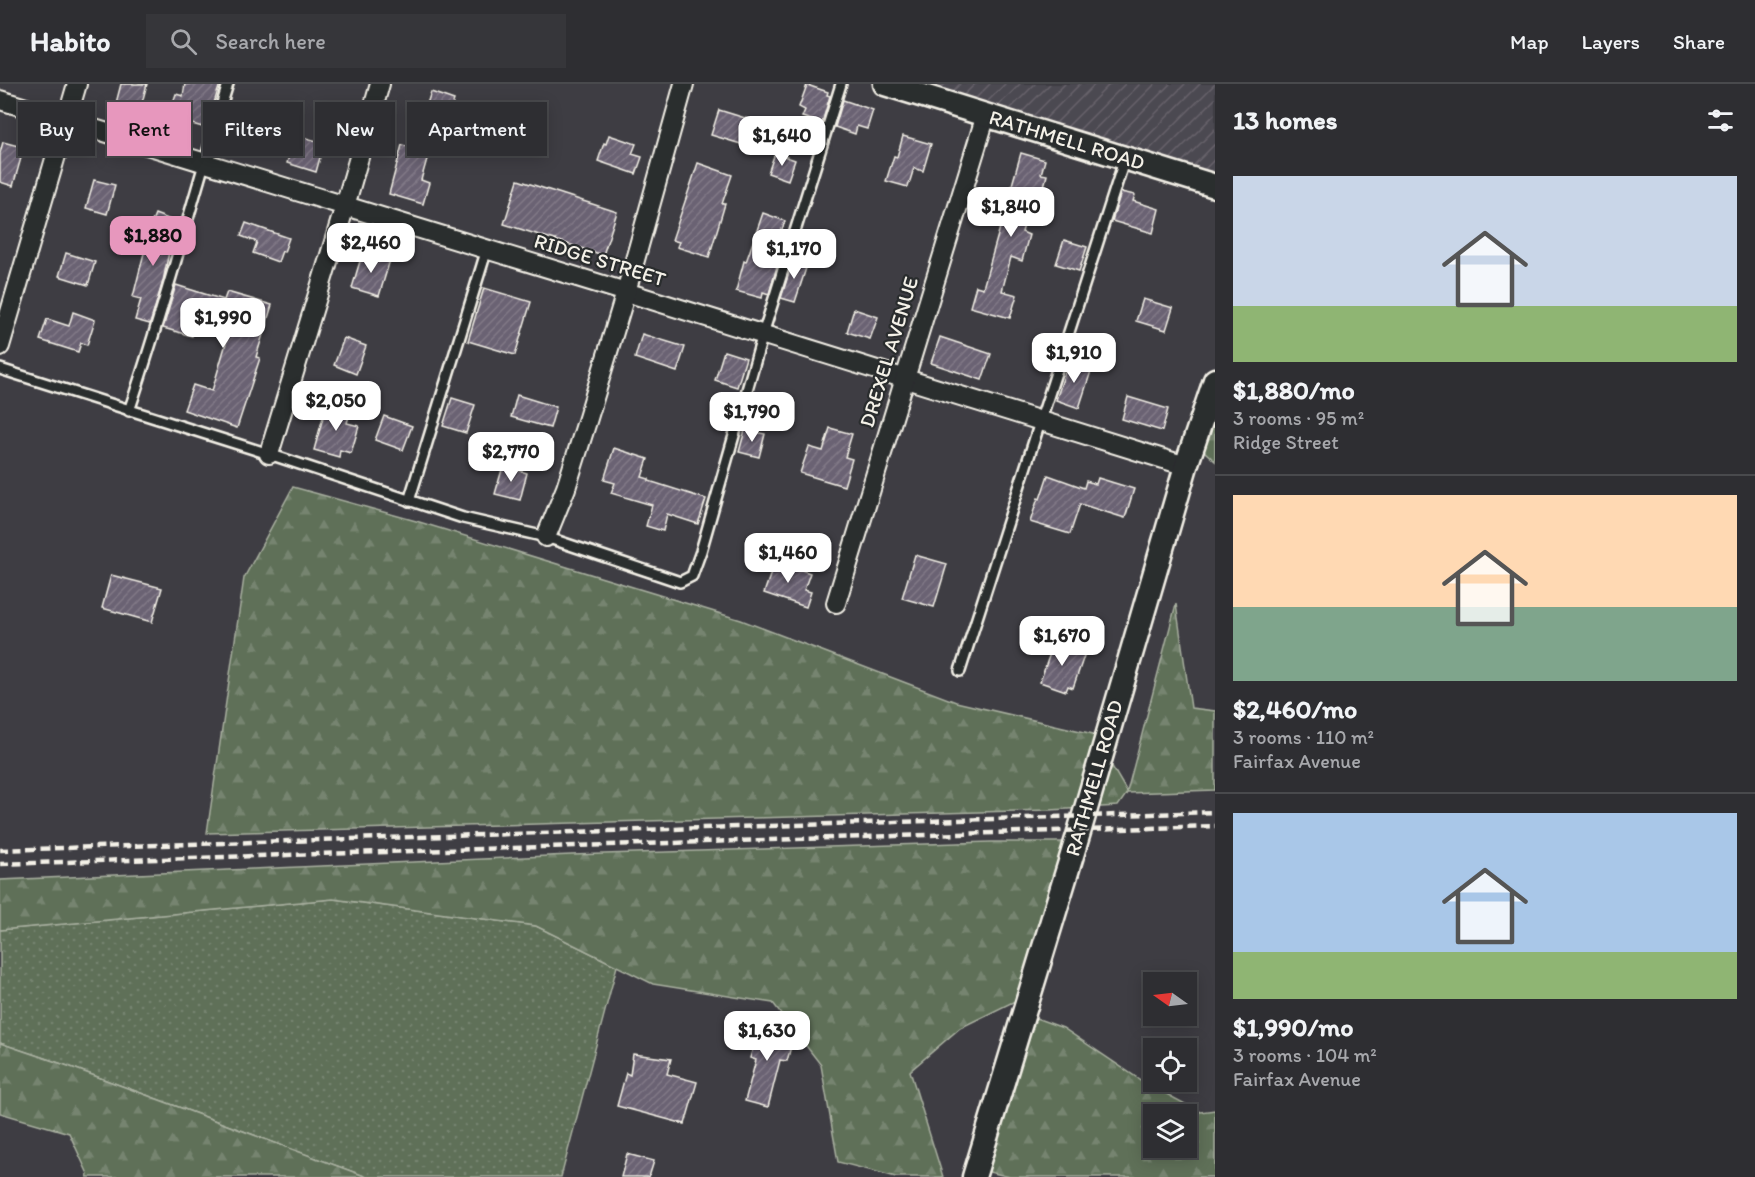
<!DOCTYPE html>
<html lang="en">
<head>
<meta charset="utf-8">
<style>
  :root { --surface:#2e2e32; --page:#36363a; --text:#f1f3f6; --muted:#a7a8ac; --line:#494a4d; --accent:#e797bd }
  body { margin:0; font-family:Itim,sans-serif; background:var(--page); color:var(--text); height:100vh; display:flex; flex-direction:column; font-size:22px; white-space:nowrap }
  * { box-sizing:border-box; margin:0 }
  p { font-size:20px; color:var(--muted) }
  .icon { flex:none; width:33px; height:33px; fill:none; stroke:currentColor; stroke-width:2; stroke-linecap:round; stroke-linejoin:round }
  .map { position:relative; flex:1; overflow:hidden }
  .details { display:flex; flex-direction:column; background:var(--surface); width:540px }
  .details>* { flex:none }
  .banner { position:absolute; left:18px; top:18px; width:570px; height:54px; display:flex; gap:12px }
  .needle { width:39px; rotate:284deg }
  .buttons { position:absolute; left:1143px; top:888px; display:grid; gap:12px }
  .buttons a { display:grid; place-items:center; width:54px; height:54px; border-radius:0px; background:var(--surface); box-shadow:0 3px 15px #0003,0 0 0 2px var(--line); font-size:30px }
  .price { position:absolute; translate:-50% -51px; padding:0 14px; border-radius:12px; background:#fff; color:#222; font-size:20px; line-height:39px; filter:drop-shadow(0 2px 3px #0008) }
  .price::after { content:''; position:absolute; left:50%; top:36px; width:18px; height:14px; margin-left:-9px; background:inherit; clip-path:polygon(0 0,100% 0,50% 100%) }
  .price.active { background:var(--accent); color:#111 }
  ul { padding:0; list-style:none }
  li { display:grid; align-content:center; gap:12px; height:318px; padding:0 18px }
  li+li { border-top:2px solid var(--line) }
  li span { display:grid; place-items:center; height:186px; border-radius:0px; color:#555 }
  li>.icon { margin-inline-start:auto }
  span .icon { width:108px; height:108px; fill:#fffc; stroke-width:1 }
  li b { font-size:26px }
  h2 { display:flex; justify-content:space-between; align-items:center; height:72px; padding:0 18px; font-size:26px }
  .tag { padding:0 21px; border-radius:0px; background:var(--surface); box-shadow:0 3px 15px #0003,0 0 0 2px var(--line); font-size:21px; line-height:54px }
  .tag.active { background:var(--accent); color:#111 }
  header { display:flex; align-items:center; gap:36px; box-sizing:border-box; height:84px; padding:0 30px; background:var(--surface); border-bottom:2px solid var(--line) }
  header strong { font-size:28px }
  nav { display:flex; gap:33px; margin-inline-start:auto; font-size:21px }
  .search { width:420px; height:54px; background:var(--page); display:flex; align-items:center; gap:15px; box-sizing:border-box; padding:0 21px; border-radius:0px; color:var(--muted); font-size:22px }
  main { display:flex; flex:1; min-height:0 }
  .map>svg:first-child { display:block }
</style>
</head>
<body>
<header>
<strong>Habito</strong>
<div class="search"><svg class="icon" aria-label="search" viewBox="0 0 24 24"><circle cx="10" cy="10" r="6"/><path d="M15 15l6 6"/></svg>Search here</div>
<nav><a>Map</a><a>Layers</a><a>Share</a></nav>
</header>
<main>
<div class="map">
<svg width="1215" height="1093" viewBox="0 0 1215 1093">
  <defs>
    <pattern id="industrial-furrows" width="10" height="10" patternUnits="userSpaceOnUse" patternTransform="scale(1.5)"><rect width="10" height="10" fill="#4c4851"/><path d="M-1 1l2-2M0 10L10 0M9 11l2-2" fill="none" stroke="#66636a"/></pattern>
    <pattern id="grass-dots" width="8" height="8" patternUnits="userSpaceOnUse" patternTransform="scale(1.5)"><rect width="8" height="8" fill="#5e6f58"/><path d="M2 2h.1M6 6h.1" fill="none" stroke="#768470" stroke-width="1.8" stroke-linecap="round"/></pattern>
    <pattern id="forest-firs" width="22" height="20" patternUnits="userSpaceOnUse" patternTransform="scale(1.5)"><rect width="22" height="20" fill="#5e6f58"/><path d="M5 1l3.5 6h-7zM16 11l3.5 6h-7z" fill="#768470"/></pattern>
    <pattern id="building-hatch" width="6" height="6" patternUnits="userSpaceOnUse" patternTransform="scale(1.5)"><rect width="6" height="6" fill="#6b6273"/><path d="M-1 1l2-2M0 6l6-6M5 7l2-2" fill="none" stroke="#817987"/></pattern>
  </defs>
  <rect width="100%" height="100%" fill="#3e3d43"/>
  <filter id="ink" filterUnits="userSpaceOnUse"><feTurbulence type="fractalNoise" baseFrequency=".0167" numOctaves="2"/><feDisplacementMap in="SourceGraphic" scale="12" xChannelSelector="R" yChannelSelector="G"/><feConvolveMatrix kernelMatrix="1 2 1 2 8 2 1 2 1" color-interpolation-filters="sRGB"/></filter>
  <g filter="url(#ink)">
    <polygon fill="url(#industrial-furrows)" points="920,0 1215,0 1215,96"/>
    <polygon fill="url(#grass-dots)" stroke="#a9b0a0" stroke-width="1.5" points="333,815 536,842 617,882 561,1093 367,1093 68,982 0,959 0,846"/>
    <g fill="url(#forest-firs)" stroke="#a9b0a0" stroke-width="1.5" fill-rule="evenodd">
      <polygon points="1215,331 1215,377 1204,367"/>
      <polygon points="293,403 416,437 741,536 956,618 1093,650 1127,708 1176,520 1191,624 1215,627 1215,706 1127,709 1118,722 1050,726 207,749 244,494"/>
      <polygon points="991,758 1065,758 1015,917 960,944 910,987 943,1093 896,1093 838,1078 821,981 773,919 653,900 536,842 333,815 0,846 0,796 572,771"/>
      <path d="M 1033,933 L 1063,944 L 1142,997 L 1200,1028 L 1215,1026 L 1215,1093 L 1010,1093 L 985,1087 ZM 1154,1030 L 1186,1030 L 1186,1064 L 1154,1064 Z"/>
      <polygon points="0,959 68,982 367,1093 87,1093 88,1090 69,1049 0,1029"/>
    </g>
    <g fill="url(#building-hatch)" stroke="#f4f1e8" stroke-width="1.5">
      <polygon points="121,0 147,0 139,30 115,23"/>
      <polygon points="185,0 220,0 206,44 168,33 176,10 183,12"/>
      <polygon points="807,1 828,8 827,11 830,12 822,39 802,33 805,26 799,23"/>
      <polygon points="431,8 454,16 446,39 423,32"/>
      <polygon points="843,16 873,26 867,45 857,42 855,50 835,43"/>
      <polygon points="719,26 758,38 751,63 711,51"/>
      <polygon points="222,42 240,48 235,66 217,61"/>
      <polygon points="295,51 324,59 316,88 287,79"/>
      <polygon points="609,51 636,60 632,70 642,73 636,90 598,77 604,59 606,60"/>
      <polygon points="903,52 931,60 923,87 914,84 908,103 886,97 894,72 897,73"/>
      <polygon points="3,58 22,63 19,73 21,74 13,102 0,98 0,69"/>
      <polygon points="402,61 429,68 421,96 429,99 423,120 389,110"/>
      <polygon points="775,69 795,76 788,96 768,89"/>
      <polygon points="1021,69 1045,76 1041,90 1047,91 1042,110 1034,107 1022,148 1029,151 1022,177 1011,173 1002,207 1017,211 1010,234 970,223 976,202 983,204"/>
      <polygon points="698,79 732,91 722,120 725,120 709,173 677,163 679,158 672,156"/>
      <polygon points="94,96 115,101 107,130 86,124"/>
      <polygon points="518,96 617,128 603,171 504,140"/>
      <polygon points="1121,108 1135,111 1133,117 1159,125 1153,149 1112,137"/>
      <polygon points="763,129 785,137 774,168 781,169 769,210 763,208 762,214 736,207 744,177 746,178"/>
      <polygon points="155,130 176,138 164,167 169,168 163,197 150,240 135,236 141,215 133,213 148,153 146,152"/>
      <polygon points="246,139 289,154 284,168 282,167 278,178 253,169 257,158 241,152"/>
      <polygon points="1064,156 1087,163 1079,187 1056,180"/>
      <polygon points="363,167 390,176 379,212 352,204"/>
      <polygon points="66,169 95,178 88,201 59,192"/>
      <polygon points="794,173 808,178 795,218 781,214"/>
      <polygon points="176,201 224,216 227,208 272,221 256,273 260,274 237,344 184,326 193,301 212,307 231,242 202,233 200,238 197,237 192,252 163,244"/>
      <polygon points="484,204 531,218 515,271 468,257"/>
      <polygon points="1143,215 1173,224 1166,246 1136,237"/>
      <polygon points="854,225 878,233 870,255 847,248"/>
      <polygon points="73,228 95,236 87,261 81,259 78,268 40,256 47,235 69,242"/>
      <polygon points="642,250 685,263 677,288 635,274"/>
      <polygon points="940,253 991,270 982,296 931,279"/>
      <polygon points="344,254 366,262 356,290 334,281"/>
      <polygon points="724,267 746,274 737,303 715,296"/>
      <polygon points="1069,276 1092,284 1079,324 1056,316"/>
      <polygon points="517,311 556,323 550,344 511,333"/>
      <polygon points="1128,313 1168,325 1162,347 1122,335"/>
      <polygon points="452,314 475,321 466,349 443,342"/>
      <polygon points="327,319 351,325 347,339 359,342 351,369 340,366 339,373 314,366"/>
      <polygon points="384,332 412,342 403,366 375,356"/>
      <polygon points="830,344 852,350 845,373 852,375 844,402 800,389 809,363 823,367"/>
      <polygon points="745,346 765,350 759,373 739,368"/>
      <polygon points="614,364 648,375 642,393 649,395 649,397 706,415 698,440 667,430 663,447 646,442 652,421 611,409 615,399 604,396"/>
      <polygon points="503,382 527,389 520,416 495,410"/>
      <polygon points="1048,391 1084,404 1086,397 1096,400 1098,394 1134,405 1125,434 1080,420 1070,450 1030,438 1038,414 1040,415"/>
      <polygon points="915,471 947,480 934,523 902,514"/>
      <polygon points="775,477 810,489 804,506 811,508 806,523 764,509"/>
      <polygon points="111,491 162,504 152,538 102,524"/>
      <polygon points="1054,558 1085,569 1073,604 1068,602 1066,607 1040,598"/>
      <polygon points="766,937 789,943 785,957 792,959 787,977 780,976 768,1023 745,1017 756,976 750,974 757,950 762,951"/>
      <polygon points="633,970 671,975 667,990 697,998 685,1040 617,1022 626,989 630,991"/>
      <polygon points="627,1070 654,1077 649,1093 621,1093"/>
    </g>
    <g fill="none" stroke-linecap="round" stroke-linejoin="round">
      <defs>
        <g id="service">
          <polyline points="0,285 269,370 463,434 546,453 680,498 692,492 701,467 763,250 841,0"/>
          <path d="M 129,327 C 166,219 194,109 228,0"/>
          <polyline points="409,417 487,165"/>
          <polyline points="960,587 1125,74"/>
        </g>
        <g id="minor">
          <polyline points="0,16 626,208 1186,382"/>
          <polyline points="0,262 77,0"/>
          <polyline points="269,370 345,122 380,0"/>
          <polyline points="546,453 566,404 588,334 626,208 684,0"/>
          <polyline points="836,519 986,31"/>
        </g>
        <g id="tertiary">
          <polyline points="885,0 1215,102"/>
          <polyline points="974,1093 1080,745 1186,382 1215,296"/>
        </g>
      </defs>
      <use href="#service" stroke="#f4f1e8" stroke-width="14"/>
      <use href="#minor" stroke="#f4f1e8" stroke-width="22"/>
      <use href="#tertiary" stroke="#f4f1e8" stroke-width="27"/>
      <use href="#service" stroke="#2a2d2e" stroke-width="9"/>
      <use href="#minor" stroke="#2a2d2e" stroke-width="18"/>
      <use href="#tertiary" stroke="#2a2d2e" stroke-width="22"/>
      <g stroke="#f4f1e8" stroke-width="4.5" stroke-dasharray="9 4.5" stroke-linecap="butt">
        <polyline points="0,766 1215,728"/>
        <polyline points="0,780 1215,742"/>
      </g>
    </g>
  </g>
  <g text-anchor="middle" stroke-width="4.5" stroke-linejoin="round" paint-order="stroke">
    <g font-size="21" fill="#f4f1e8" stroke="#2a2d2e">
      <text transform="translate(1067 56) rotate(17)" y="7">RATHMELL ROAD</text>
      <text transform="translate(600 176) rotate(17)" y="7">RIDGE STREET</text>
      <text transform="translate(889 268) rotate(-73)" y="7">DREXEL AVENUE</text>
      <text transform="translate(1094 694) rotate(-74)" y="7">RATHMELL ROAD</text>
    </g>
  </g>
</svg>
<div class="buttons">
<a><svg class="needle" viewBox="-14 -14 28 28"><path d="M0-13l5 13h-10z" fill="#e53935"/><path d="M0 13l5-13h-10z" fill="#a7a8ac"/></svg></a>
<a><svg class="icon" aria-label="locate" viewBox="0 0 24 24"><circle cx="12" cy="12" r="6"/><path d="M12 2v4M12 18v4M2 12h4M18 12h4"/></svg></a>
<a><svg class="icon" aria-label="layers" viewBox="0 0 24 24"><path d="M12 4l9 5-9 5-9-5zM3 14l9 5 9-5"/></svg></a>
</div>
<b class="price" style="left:782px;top:83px">$1,640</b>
<b class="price" style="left:1011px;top:154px">$1,840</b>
<b class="price active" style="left:153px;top:183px">$1,880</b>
<b class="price" style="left:371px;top:190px">$2,460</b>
<b class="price" style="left:794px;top:196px">$1,170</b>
<b class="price" style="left:223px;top:265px">$1,990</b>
<b class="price" style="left:1074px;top:300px">$1,910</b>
<b class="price" style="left:336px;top:348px">$2,050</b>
<b class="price" style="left:752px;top:359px">$1,790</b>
<b class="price" style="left:511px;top:399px">$2,770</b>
<b class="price" style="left:788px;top:500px">$1,460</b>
<b class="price" style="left:1062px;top:583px">$1,670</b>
<b class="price" style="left:767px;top:978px">$1,630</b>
<div class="banner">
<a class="tag">Buy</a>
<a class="tag active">Rent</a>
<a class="tag">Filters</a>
<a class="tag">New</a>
<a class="tag">Apartment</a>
</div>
</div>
<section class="details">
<h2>13 homes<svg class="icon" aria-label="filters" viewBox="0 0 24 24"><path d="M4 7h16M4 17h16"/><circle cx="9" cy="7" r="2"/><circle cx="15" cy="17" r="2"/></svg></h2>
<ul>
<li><span style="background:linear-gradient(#c9d6e8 70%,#8fb573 0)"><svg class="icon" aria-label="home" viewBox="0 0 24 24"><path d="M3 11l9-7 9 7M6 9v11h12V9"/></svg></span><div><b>$1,880/mo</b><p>3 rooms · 95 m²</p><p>Ridge Street</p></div></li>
<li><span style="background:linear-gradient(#ffd9b3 60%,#7fa58c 0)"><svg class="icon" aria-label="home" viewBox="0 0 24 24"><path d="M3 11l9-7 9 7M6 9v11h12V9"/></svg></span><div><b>$2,460/mo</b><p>3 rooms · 110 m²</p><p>Fairfax Avenue</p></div></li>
<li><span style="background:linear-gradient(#a9c7e8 75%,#8fb573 0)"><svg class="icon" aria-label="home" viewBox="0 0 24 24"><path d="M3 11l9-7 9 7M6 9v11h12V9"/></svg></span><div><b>$1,990/mo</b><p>3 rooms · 104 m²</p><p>Fairfax Avenue</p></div></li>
</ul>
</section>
</main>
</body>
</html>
